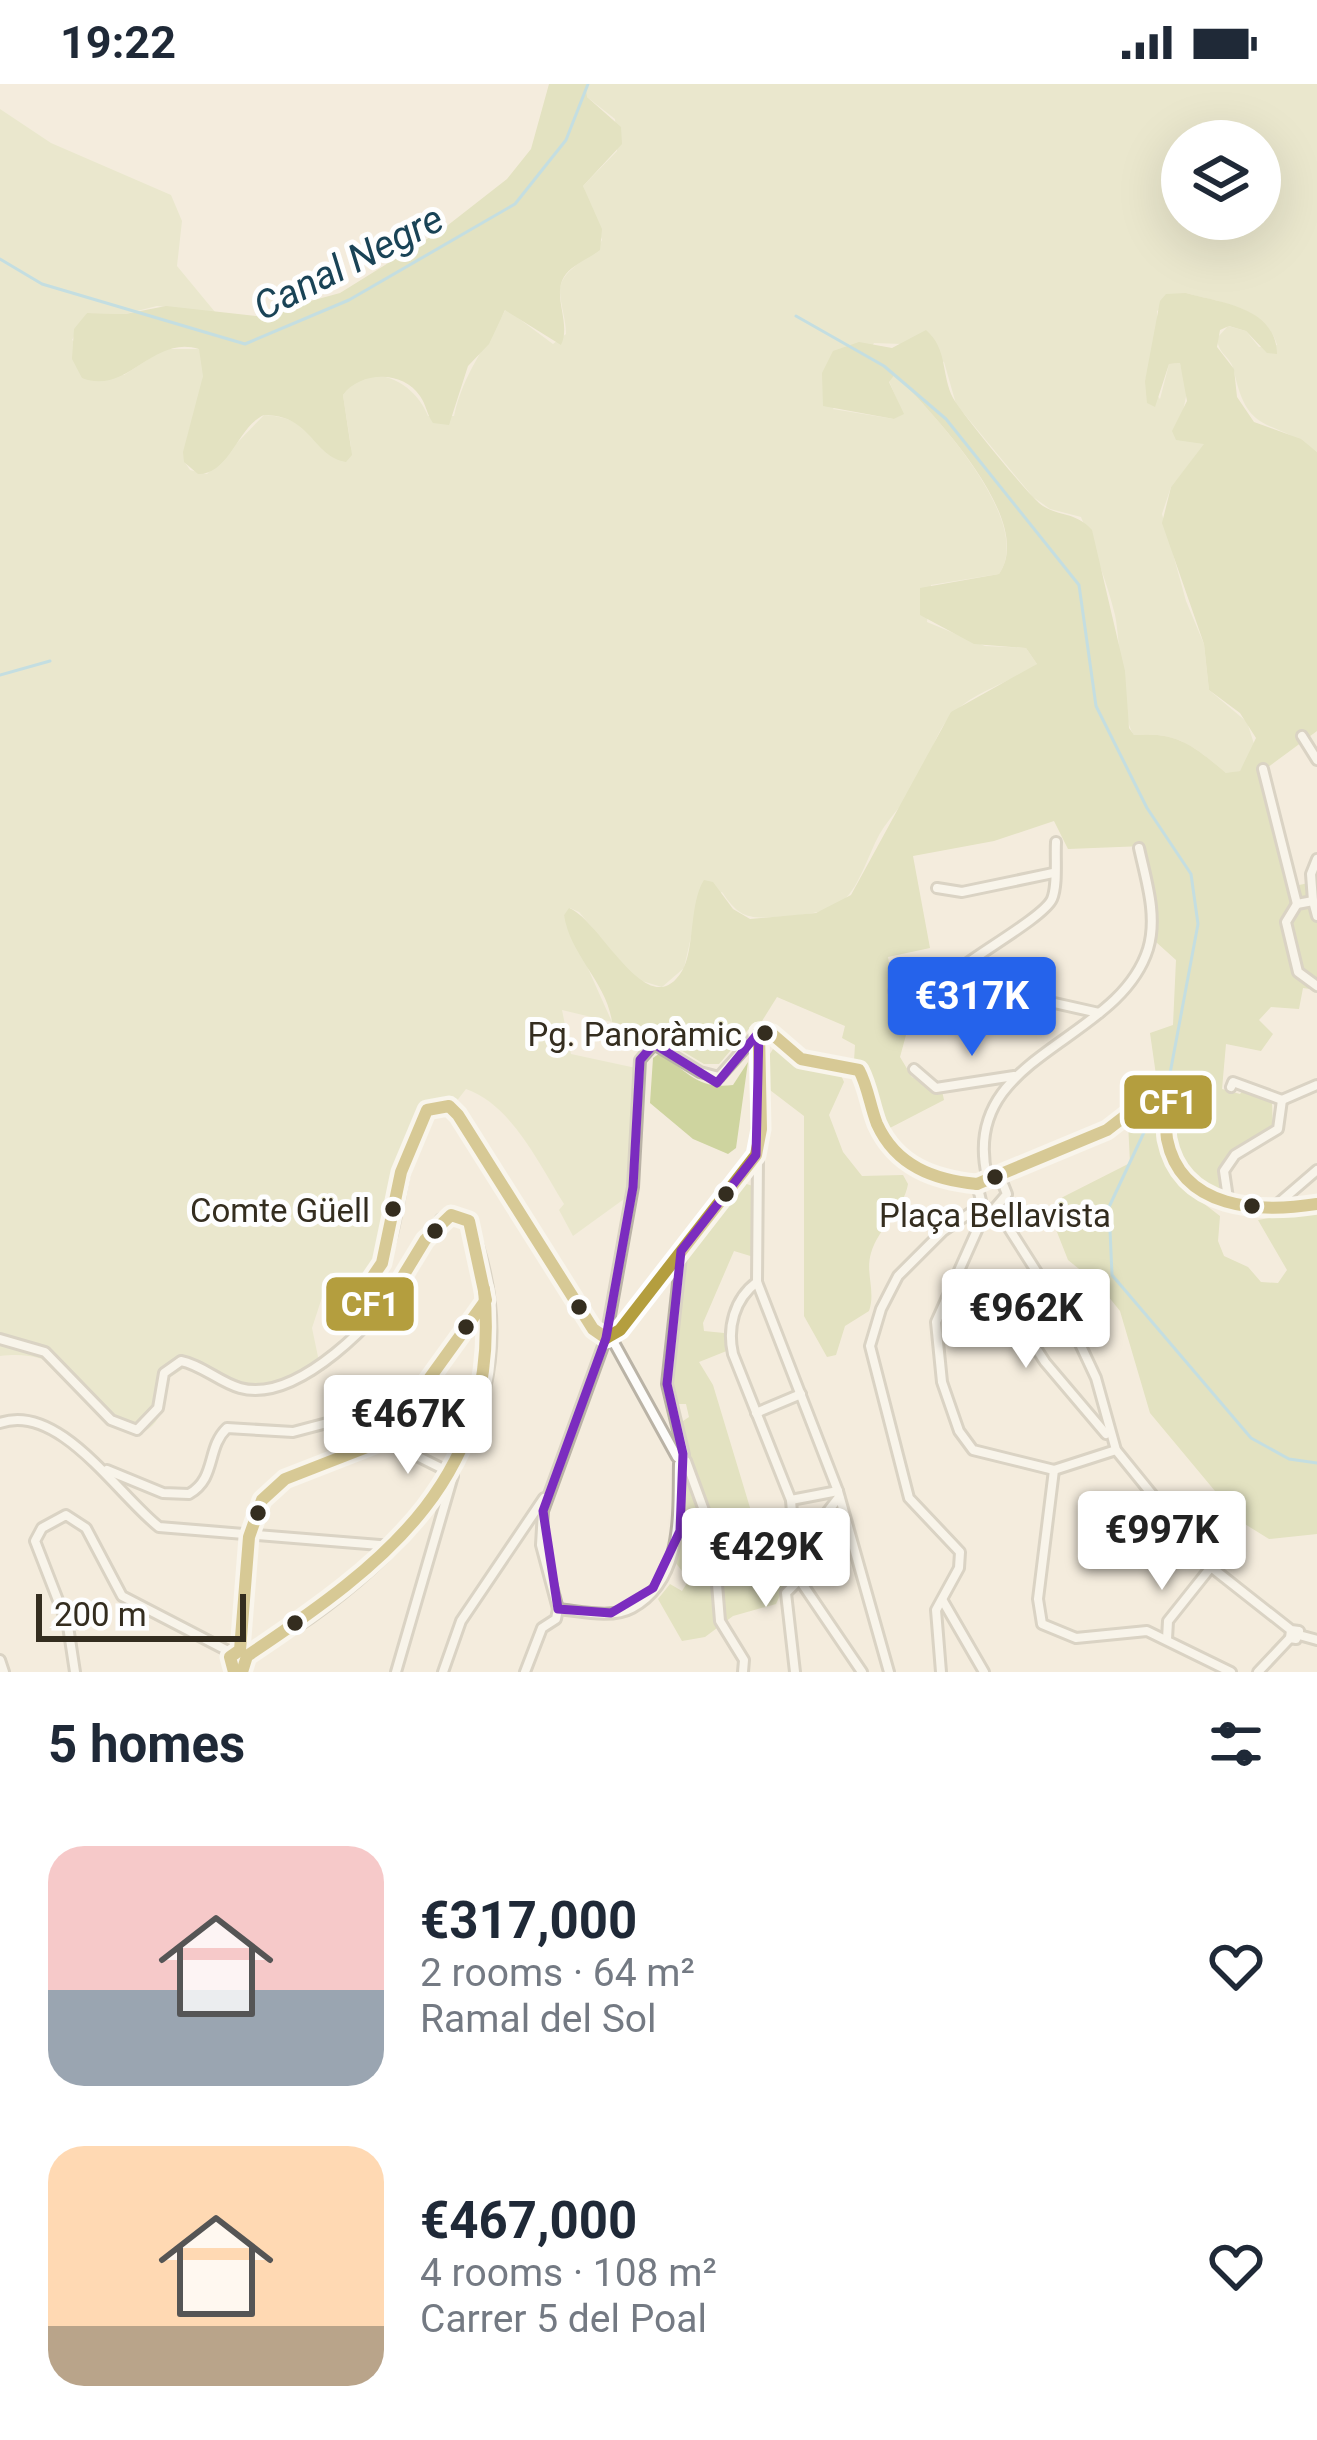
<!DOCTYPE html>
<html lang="en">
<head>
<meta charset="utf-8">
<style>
  :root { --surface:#fff; --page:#f6f6f7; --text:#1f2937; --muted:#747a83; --accent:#2563eb }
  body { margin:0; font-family:Roboto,sans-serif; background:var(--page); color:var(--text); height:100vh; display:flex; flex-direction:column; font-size:45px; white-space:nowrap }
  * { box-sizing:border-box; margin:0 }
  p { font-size:39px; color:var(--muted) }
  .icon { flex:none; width:66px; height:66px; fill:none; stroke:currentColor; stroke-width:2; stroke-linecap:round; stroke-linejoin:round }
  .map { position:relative; height:1588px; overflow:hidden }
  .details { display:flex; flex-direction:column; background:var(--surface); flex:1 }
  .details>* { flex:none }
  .fabs { position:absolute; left:1161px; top:36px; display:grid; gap:24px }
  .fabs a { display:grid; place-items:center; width:120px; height:120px; border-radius:50%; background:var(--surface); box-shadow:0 12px 48px #0002; font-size:60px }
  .scale { position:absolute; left:36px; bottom:30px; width:210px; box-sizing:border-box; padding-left:12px; border:6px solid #342d1f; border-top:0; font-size:33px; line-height:42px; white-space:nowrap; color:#342d1f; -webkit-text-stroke:9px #fefefe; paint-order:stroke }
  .price { position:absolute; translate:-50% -102px; padding:0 27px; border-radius:12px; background:#fff; color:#222; font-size:39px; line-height:78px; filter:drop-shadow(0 3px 6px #0008) }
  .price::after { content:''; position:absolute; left:50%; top:72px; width:36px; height:27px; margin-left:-18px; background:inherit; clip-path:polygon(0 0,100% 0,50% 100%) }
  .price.on { background:var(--accent); color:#fff }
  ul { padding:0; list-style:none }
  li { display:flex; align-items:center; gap:36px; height:300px; padding:0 48px }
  li span { display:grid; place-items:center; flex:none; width:336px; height:240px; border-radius:36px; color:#555 }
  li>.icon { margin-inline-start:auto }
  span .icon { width:144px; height:144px; fill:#fffc; stroke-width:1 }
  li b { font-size:51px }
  h2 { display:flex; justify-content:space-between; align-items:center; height:144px; padding:0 48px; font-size:51px }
  .status { display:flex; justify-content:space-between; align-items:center; height:84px; padding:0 60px; background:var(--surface); direction:ltr }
  .status svg { height:33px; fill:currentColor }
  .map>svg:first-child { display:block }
</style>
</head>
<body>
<div class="status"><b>19:22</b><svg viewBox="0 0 49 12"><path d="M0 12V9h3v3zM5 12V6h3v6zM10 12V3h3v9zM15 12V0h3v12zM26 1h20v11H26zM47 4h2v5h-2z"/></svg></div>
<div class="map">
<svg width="1317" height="1588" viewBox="0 0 1317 1588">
  <rect width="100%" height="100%" fill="#f4ecdd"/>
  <path fill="#dde1bb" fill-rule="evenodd" d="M 586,0 L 1317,0 L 1317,368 C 1271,332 1248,354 1234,287 C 1231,272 1218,271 1217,254 L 1228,242 L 1246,247 L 1259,263 L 1277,261 C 1266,222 1220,219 1186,209 L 1157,227 L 1157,255 L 1145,297 L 1160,315 L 1169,280 L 1180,279 L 1187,308 L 1182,332 L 1205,360 L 1171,403 L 1162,430 L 1186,517 L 1204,560 L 1209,606 L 1247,638 L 1255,663 L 1240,687 L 1227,690 C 1195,663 1178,647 1134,651 C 1121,633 1121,561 1115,531 C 1107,498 1094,465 1081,433 L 1050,425 L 1033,413 L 956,320 L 944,278 L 901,260 L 874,259 L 833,325 L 894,335 L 903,330 L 889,297 L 894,289 C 930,326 1036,437 999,490 L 931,501 L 927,538 L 985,562 L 1026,564 L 1037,580 C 1006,602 968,607 945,639 C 933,656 928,679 917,698 C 906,719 885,736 875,759 C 848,821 848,828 775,833 C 747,835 738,832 722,808 L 698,822 L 684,884 L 662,903 L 635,895 L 579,828 L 570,824 L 564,831 L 612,938 L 562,926 L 571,970 L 636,984 L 631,1110 L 573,1152 L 559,1126 L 564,1120 C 539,1080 512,1021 466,1005 L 449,1027 L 425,1037 L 403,1072 L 381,1175 L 365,1200 L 330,1189 L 312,1244 L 321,1287 C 249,1320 253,1311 186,1283 L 169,1294 C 164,1320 162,1347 132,1351 C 69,1327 81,1262 0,1272 L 0,25 L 51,59 L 171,111 L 182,137 L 177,182 L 215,228 L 157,222 L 125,230 L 87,229 L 72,256 L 124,291 L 164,265 L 199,265 C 214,299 184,341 184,377 L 190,386 L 207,390 L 264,331 C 307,333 308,357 351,363 L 343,311 C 370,273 415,298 428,332 L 454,332 C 463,290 486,262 506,225 L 553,260 L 566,250 C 566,236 561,223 560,209 C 558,185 592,176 602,156 L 583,102 L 617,67 L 615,35 L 587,13 ZM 1182,57 L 1260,57 L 1260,135 L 1182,135 Z"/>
  <g fill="#ced49f">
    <path d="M 549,0 L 586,0 L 587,13 L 621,43 L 622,60 L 583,102 L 602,145 L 600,166 C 590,174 574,180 566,190 C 550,210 572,238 561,261 L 505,226 L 489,260 L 468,282 L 449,341 L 433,339 C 427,331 426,320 420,312 C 403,286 360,287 343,311 L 352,371 L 346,378 C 312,372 312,331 264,331 C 237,343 230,390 198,390 L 184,378 L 183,368 L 203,292 L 199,265 C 153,250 127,312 82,294 L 72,275 L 74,245 L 87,229 L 125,230 L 166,222 L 256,232 L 340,209 L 443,145 L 507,95 L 531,65 Z"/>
    <path d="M 1186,209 C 1222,219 1276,223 1277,270 L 1267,269 L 1246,247 L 1229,242 L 1220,246 L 1217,263 L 1234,285 L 1237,313 L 1254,338 L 1301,355 L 1317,368 L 1317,647 L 1260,689 L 1290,803 L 1313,798 L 1317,783 L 1317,906 L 1303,904 L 1299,925 L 1271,923 L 1259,936 L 1273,950 L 1261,967 L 1226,960 L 1222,1005 L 1240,1010 L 1243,1006 L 1272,1018 L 1273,1046 L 1230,1070 L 1221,1084 L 1221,1115 C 1177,1101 1174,1049 1175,1011 L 1157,998 L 1150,949 L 1173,941 L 1176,876 L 1156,858 L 1156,813 L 1144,762 L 1068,765 L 1054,737 L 994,757 L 913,772 L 930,864 L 888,873 L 894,907 L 889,926 L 918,933 L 921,940 L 906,951 L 900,973 L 912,993 L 942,1007 L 944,1016 L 886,1046 L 870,1000 L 854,977 L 855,961 L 842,954 L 845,942 L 777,913 L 762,937 L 753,940 L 719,980 L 704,980 L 649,947 L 612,938 C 607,899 570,871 564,831 L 569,824 C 601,836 648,943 682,887 C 695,866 689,819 704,796 L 713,798 L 733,825 L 750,835 L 816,829 L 851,811 L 951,628 L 1037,580 L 1026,564 L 974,560 L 920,531 L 920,504 L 999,490 C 1037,436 930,327 895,290 L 889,298 L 904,330 L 894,335 L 823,322 L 822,289 L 833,267 L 859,258 L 892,264 L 926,246 C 948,265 941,291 953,314 C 960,327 1031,415 1043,422 C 1061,433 1076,428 1092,446 L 1125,587 L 1129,644 L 1134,651 C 1178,647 1195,663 1226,689 L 1240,687 L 1256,654 L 1240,629 L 1209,606 L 1204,560 L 1162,439 L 1171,403 L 1204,360 L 1176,356 L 1172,347 L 1187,317 L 1180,279 L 1169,280 L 1155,323 L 1147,319 L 1145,297 L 1160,217 L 1166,210 Z"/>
    <path d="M 773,965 L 803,984 L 840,989 L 844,998 L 829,1031 L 843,1068 L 862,1092 L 903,1091 L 908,1100 C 904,1125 879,1143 871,1169 C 865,1189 876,1207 869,1227 L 845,1242 L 836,1271 L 827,1273 L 804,1232 L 804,1032 L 766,1003 L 768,973 Z"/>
    <path d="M 660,969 C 687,987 698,1006 733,1001 L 748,978 L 736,1064 L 728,1070 L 693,1055 L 650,1019 L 653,974 Z"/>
    <path d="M 1155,1017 L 1163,1017 C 1161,1085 1167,1090 1220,1132 L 1218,1157 L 1224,1172 L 1248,1183 L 1261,1198 L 1278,1199 L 1287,1186 L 1258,1136 L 1317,1125 L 1317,1450 L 1269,1455 L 1240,1437 L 1150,1329 L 1120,1227 L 1100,1202 L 1068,1176 L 1055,1143 L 1040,1134 L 1063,1113 L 1130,1079 L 1128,1038 Z"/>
    <path d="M 740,1098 L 753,1102 L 757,1174 L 734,1167 L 703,1239 L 704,1247 L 724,1249 L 729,1266 L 699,1278 L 713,1301 L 751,1427 L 762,1446 L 789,1447 L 787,1496 L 776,1520 L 733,1532 L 705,1553 L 682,1557 L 658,1515 L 670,1500 L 682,1507 L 689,1496 L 675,1478 L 684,1448 L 683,1337 L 689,1333 L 686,1320 L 675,1320 C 667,1290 674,1197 687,1167 C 697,1143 724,1119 740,1098 Z"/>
  </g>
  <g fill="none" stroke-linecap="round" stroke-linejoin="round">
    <g stroke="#8bcce7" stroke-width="3">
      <polyline points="0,175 42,200 245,260 349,216 515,120 566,56 588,0"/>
      <polyline points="796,232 884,282 946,335 1079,501 1096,622 1147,724 1191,790 1198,840 1169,995 1109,1123 1112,1191 1251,1354 1289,1375 1317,1379"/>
      <polyline points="0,591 50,577"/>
    </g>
    <defs>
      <g id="minor">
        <polyline points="1302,652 1317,676"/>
        <polyline points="1263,685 1297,820"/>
        <path d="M 1056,758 C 1055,774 1058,801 1052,815 C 1044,833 973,872 953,890 L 974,901 L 1099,929"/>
        <polyline points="937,804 962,808 1053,789"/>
        <polyline points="1313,817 1311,790 1317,775"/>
        <polyline points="1317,832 1313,817 1297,820 1286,838 1298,888 1317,902"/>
        <polyline points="894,907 953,890"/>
        <path d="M 759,948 L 772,950 L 801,975 L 859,986 C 867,998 867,1008 871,1022 C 886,1076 923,1098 977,1100"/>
        <polyline points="759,949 757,1198 838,1407 889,1588"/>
        <polyline points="914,985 936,1004 1014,992"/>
        <polyline points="1231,1003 1233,998 1282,1016"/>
        <polyline points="1282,1016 1317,1001"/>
        <path d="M 987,1092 C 959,970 1118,960 1148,865 C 1158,832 1146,796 1139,764"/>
        <path d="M 977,1100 L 1107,1046 L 1156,1008 L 1168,1016 C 1169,1029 1165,1042 1167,1055 C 1182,1126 1259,1132 1317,1120"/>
        <polyline points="977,1100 982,1121"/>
        <polyline points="1229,1121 1224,1087 1235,1071 1278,1045 1282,1016"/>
        <polyline points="1274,1123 1317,1086"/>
        <polyline points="987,1124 936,1238 942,1298 959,1347 973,1366 1054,1386"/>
        <polyline points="995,1124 1007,1110 1001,1095"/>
        <polyline points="996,1124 1073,1245 1096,1294 1116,1366 1211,1483 1291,1546 1290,1554 1296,1555 1299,1547 1291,1546"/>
        <polyline points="681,1172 667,1300 684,1371"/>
        <path d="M 757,1198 C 734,1215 727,1244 733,1270 L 791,1416 L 797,1492 L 862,1588"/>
        <polyline points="949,1206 985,1207 1005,1216 1045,1278 1106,1350"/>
        <path d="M 383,1214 L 359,1226 L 354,1220 C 363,1208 375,1195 381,1181 C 403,1135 396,1079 427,1026 L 449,1022 L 593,1245 L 613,1257 L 677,1373"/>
        <polyline points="608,1253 620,1246 756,1071"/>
        <path d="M 0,1255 L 45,1268 L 111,1336 L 137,1346 L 158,1324 L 164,1289 L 181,1277 C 202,1281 219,1298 240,1304 C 298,1320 379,1234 408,1190 C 420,1171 428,1152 441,1135 L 457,1131 L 469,1137 C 536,1305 444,1439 310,1534 C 290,1548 267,1558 247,1572"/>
        <polyline points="756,1329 801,1310"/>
        <path d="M 0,1339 C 59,1318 118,1411 159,1443 L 392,1462"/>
        <polyline points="385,1356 453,1390"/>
        <polyline points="686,1377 713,1451 720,1537 744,1576 743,1588"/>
        <path d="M 107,1386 L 163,1409 L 189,1410 C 217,1394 206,1364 227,1344 L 293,1348 L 365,1329 L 408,1327"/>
        <polyline points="1054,1386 1038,1515 1042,1540 1076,1554 1147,1547 1231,1588"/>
        <polyline points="1054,1386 1116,1366"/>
        <polyline points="791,1416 838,1407"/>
        <polyline points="804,1458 839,1413"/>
        <polyline points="943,1517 984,1588"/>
        <polyline points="558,1525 541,1461 543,1427 606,1254 633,1103 640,976 654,960 700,988 719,993 759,948"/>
        <path d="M 558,1525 C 580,1527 612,1535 632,1524 C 684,1496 678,1427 679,1380"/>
        <polyline points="1299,1551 1317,1556"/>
        <polyline points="1167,1555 1168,1537 1211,1483"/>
        <polyline points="240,1566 249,1453 262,1416 285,1395 385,1356 486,1217"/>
        <polyline points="0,1576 4,1588"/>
        <polyline points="231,1579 244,1581"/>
        <polyline points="75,1588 68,1542 35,1457 42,1444 66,1431 86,1444 122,1512 232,1569"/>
        <polyline points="396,1588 453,1392"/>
        <polyline points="443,1588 461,1537 544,1414"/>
        <polyline points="525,1588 542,1544 556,1535 558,1525"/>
        <polyline points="795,1588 786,1509 799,1496"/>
        <polyline points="941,1588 936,1526 959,1484 960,1468 909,1414 870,1262 881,1225 898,1192 943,1147 982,1121"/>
        <polyline points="1258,1588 1290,1554"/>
      </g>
    </defs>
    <use href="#minor" stroke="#bab3a6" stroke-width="14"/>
    <use href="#minor" stroke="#fdfcfa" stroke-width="8"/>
    <defs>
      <g id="bus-1">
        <path d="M 759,948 L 772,950 L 801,975 L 859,986 C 868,1003 870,1022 877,1040 C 896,1082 934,1096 977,1100"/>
        <path d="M 977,1100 L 1107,1046 L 1156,1008 L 1168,1016 C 1168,1028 1165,1042 1167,1055 C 1181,1126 1260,1129 1317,1120"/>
        <polyline points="606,1254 620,1246 756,1071 761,1045 759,948"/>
        <polyline points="234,1588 230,1573 240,1566 249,1453 262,1416 285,1395 385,1356 486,1216 469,1137 451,1131 425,1156 394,1207 359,1226 354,1220 382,1179 401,1088 427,1026 449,1022 458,1031 593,1245 606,1254"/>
        <path d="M 242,1588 L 247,1572 C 388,1478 502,1392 484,1205"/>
      </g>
    </defs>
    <use href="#bus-1" stroke="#fefefe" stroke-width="21"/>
    <use href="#bus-1" stroke="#b49e3e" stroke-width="12"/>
  </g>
  <path d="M0 0H1317V1588H0ZM 759,948 L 756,1071 L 681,1167 L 667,1300 L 683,1370 L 680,1447 L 653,1504 L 611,1529 L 558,1525 L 543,1427 L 606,1254 L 633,1103 L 640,976 L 654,960 L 717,999 Z" fill="#f4ecdd" fill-opacity=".55" fill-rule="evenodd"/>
  <path fill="none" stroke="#7b2cbf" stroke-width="9" stroke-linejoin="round" d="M 759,948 L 756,1071 L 681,1167 L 667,1300 L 683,1370 L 680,1447 L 653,1504 L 611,1529 L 558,1525 L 543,1427 L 606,1254 L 633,1103 L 640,976 L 654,960 L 717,999 Z"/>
  <g fill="#342d1f" stroke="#fefefe" stroke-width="4.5">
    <circle cx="765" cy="949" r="10"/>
    <circle cx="995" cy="1093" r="10"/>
    <circle cx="726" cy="1110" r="10"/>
    <circle cx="1252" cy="1122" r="10"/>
    <circle cx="393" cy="1125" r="10"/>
    <circle cx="435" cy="1147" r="10"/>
    <circle cx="579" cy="1223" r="10"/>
    <circle cx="466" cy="1243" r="10"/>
    <circle cx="258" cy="1429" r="10"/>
    <circle cx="295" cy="1539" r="10"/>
  </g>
  <g text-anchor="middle" stroke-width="10" stroke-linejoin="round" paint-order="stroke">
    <g font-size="33" fill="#342d1f" stroke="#fefefe" text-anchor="end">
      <text x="742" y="962">Pg. Panoràmic</text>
      <text x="370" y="1138">Comte Güell</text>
      <text x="995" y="1143" text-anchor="middle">Plaça Bellavista</text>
    </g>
    <g font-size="39" font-style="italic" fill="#194356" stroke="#fefefe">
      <text transform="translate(348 178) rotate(-27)" y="14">Canal Negre</text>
    </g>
  </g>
  <g stroke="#fefefe" stroke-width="4.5">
    <rect x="1122" y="989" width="92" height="58" rx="12" fill="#b49e3e"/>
    <rect x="324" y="1191" width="92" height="58" rx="12" fill="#b49e3e"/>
  </g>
  <g font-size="33" text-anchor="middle" font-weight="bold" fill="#fff">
    <text x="1168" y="1030">CF1</text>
    <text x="370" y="1232">CF1</text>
  </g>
</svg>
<div class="fabs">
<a><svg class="icon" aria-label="layers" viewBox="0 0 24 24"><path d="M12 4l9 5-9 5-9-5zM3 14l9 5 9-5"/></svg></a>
</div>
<div class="scale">200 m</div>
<b class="price on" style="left:972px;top:975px">€317K</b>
<b class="price" style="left:1026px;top:1287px">€962K</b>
<b class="price" style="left:408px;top:1393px">€467K</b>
<b class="price" style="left:1162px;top:1509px">€997K</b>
<b class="price" style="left:766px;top:1526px">€429K</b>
</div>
<section class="details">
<h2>5 homes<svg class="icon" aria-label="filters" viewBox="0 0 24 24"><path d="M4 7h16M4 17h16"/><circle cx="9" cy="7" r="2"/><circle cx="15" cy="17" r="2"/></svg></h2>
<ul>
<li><span style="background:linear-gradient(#f6c9c9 60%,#9aa5b1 0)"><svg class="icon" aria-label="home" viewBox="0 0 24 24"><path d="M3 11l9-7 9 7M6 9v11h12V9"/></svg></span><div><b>€317,000</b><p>2 rooms · 64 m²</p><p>Ramal del Sol</p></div><svg class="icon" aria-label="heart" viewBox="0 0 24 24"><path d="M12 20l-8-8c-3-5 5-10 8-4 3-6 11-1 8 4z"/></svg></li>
<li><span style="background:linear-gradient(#ffd9b3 75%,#b9a48a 0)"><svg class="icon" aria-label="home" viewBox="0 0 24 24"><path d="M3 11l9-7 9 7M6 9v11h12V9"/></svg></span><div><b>€467,000</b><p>4 rooms · 108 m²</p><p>Carrer 5 del Poal</p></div><svg class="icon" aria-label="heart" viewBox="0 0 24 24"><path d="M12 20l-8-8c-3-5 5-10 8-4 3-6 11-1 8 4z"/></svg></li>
</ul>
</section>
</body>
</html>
